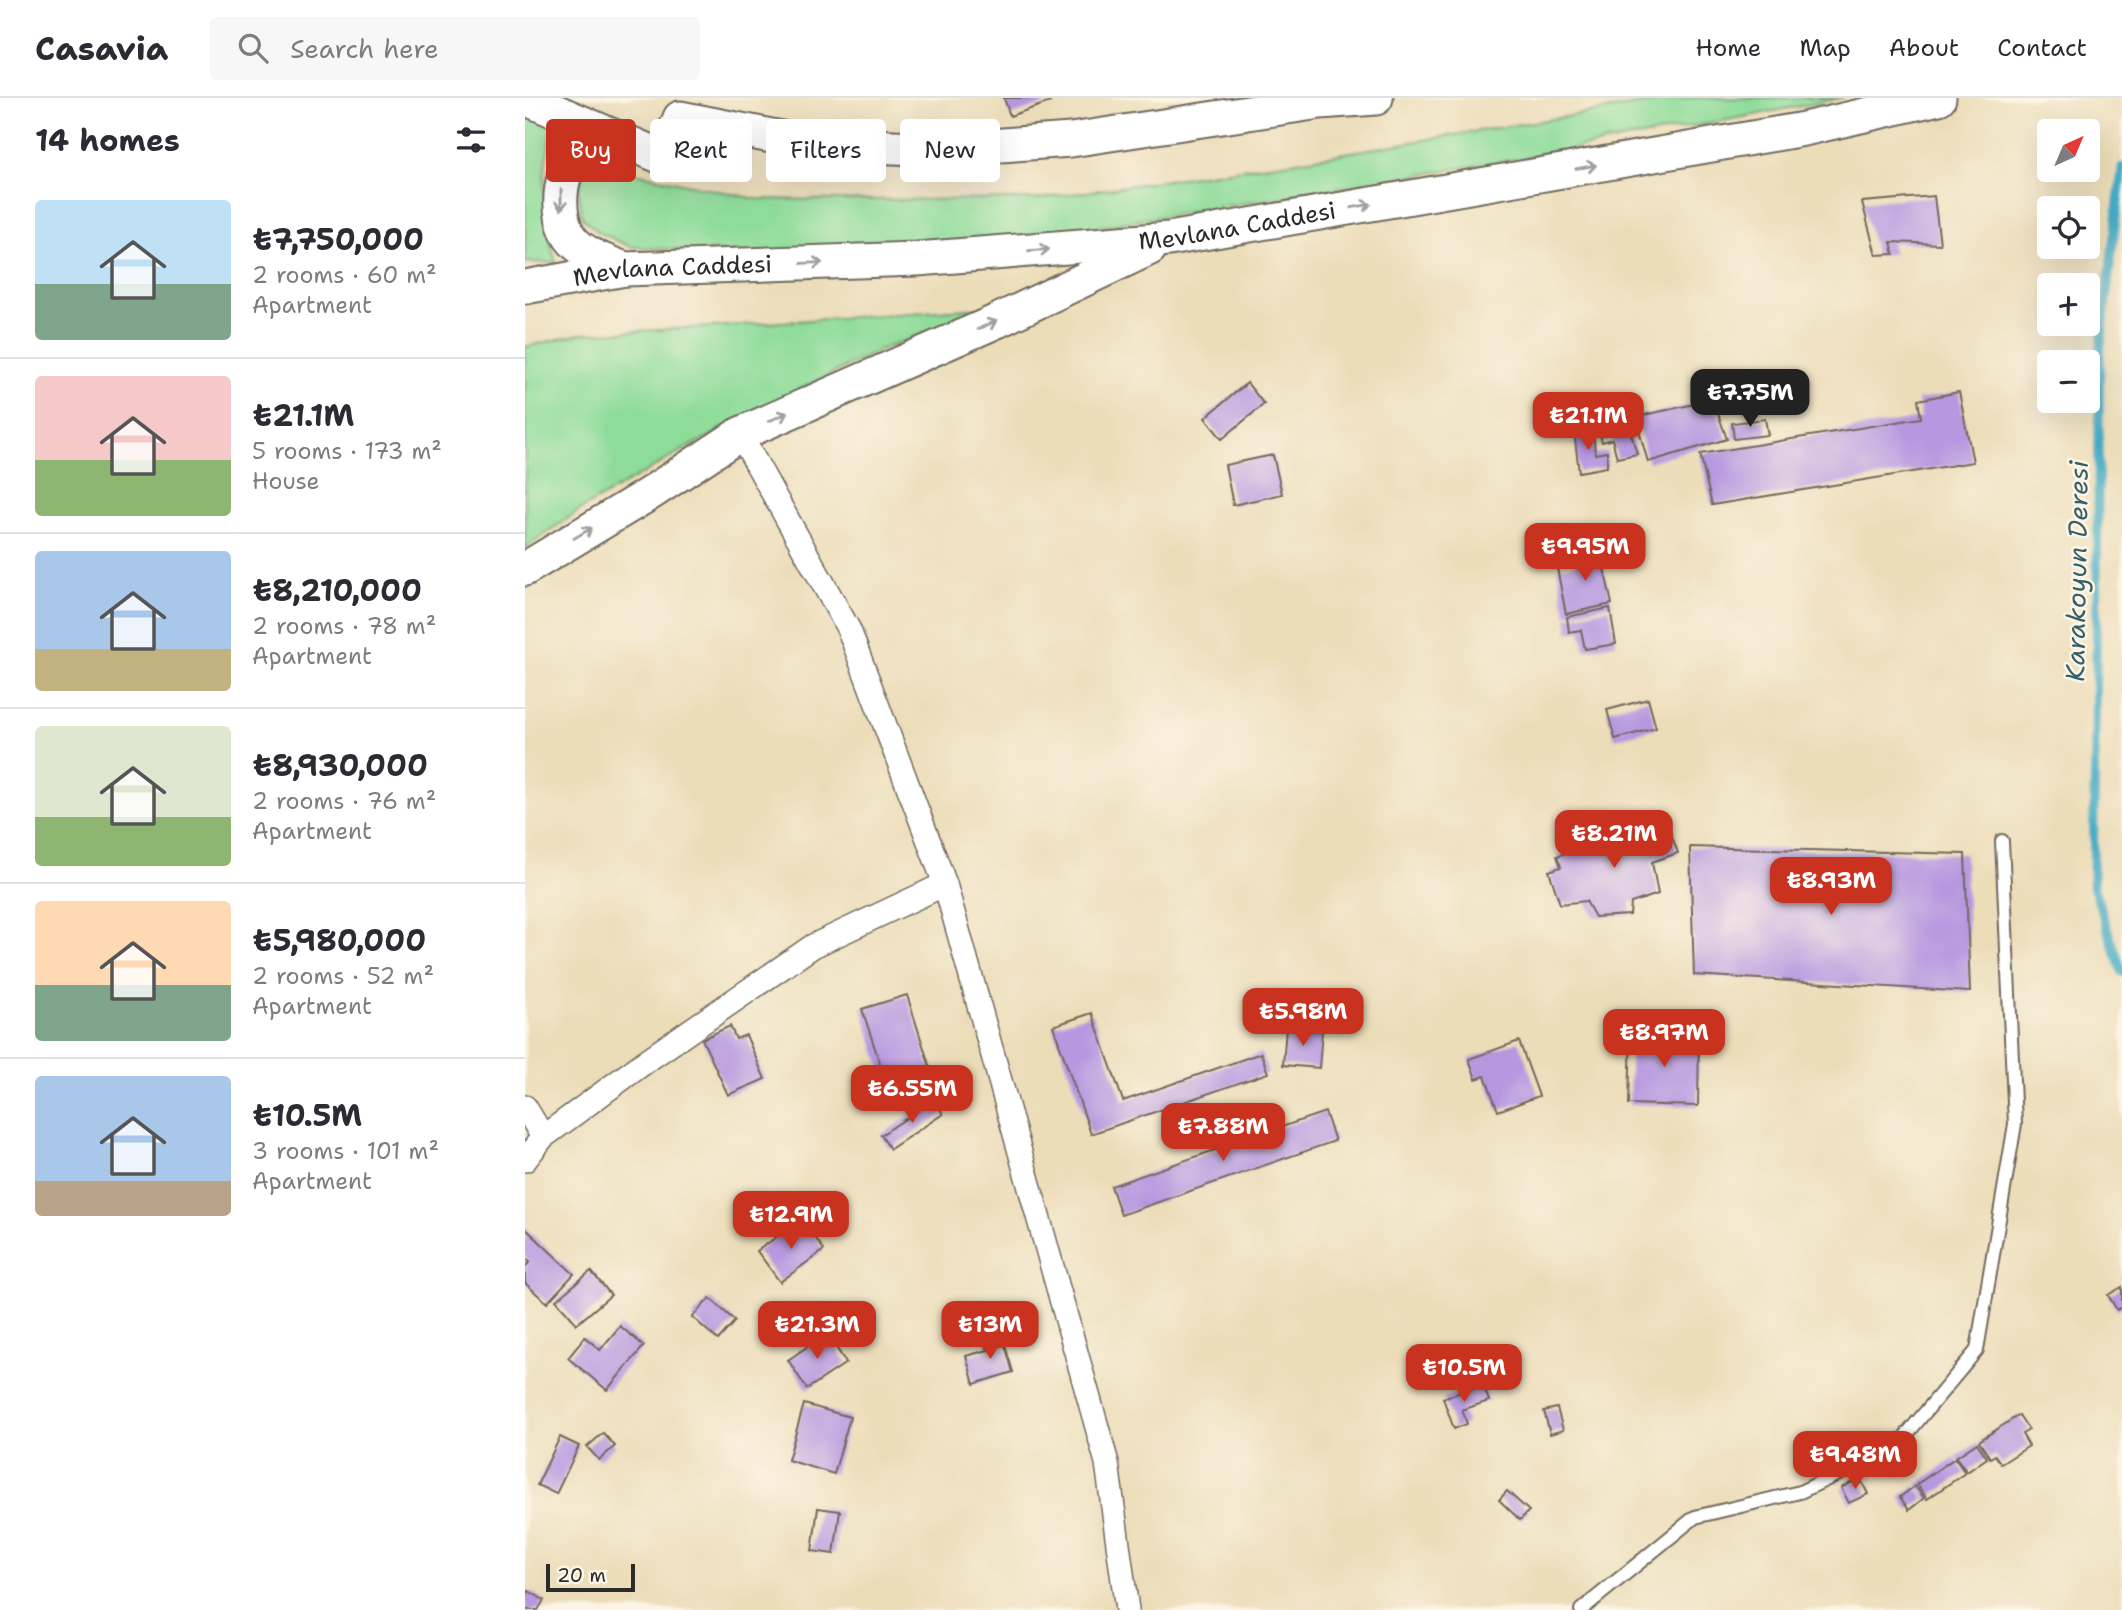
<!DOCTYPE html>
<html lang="en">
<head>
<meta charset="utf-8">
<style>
  :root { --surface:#fff; --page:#f7f7f7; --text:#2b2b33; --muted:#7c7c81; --line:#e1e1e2; --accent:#c8321e }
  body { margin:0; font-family:"Shantell Sans",sans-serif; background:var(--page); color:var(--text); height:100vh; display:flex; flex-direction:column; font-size:26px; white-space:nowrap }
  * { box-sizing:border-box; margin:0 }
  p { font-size:23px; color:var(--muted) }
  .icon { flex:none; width:38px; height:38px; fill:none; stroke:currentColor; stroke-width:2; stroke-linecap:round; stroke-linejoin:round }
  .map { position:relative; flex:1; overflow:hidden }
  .drawer { display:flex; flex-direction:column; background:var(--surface); width:525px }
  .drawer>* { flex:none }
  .top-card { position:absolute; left:21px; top:21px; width:665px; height:63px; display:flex; gap:14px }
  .needle { width:46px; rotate:44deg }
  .fabs { position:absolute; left:1512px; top:21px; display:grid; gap:14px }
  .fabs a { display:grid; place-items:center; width:63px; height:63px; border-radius:7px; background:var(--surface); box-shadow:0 7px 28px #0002; font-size:35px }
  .scale { position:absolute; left:21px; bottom:18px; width:89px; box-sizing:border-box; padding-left:7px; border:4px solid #2b2b2b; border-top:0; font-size:19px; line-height:24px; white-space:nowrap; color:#2b2b2b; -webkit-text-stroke:5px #fcf5e5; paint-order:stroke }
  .price { position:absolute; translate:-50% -60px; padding:0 16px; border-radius:14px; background:var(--accent); color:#fff; font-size:23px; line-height:46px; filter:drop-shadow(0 2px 4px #0008) }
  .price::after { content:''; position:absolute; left:50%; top:42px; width:21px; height:16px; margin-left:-10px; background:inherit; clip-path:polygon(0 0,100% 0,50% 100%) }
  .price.on { background:#222; color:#fff }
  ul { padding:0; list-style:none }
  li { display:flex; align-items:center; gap:21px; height:175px; padding:0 35px }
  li+li { border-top:2px solid var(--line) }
  li span { display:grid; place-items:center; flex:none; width:196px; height:140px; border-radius:7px; color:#555 }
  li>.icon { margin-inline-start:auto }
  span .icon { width:84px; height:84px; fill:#fffc; stroke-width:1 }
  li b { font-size:30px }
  h2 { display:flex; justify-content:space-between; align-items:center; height:84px; padding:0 35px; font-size:30px }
  .chip { padding:0 24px; border-radius:7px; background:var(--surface); box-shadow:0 7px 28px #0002; font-size:24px; line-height:63px }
  .chip.on { background:var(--accent); color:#fff }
  header { display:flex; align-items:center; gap:42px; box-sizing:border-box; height:98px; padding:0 35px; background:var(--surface); border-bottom:2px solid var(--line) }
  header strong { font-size:33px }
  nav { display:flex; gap:38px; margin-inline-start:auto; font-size:24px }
  .search { width:490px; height:63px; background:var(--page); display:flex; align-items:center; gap:18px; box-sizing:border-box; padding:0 24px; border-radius:7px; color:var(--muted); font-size:26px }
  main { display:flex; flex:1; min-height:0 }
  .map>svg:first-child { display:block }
</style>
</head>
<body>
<header>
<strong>Casavia</strong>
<div class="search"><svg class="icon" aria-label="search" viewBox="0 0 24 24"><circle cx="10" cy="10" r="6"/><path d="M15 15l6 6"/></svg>Search here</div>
<nav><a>Home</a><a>Map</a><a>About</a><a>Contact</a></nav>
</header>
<main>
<section class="drawer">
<h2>14 homes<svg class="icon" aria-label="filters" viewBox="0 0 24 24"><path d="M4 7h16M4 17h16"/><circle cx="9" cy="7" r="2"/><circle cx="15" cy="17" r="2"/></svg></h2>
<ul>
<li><span style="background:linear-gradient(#bfe0f5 60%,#7fa58c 0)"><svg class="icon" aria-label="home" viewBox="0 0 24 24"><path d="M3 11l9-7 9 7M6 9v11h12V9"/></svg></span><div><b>₺7,750,000</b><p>2 rooms · 60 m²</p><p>Apartment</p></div></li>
<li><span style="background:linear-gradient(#f6c9c9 60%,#8fb573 0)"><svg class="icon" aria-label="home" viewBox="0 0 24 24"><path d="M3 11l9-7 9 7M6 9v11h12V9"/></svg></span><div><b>₺21.1M</b><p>5 rooms · 173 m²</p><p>House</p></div></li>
<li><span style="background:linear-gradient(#a9c7e8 70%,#c2b280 0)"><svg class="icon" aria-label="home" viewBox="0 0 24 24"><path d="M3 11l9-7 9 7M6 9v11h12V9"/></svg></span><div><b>₺8,210,000</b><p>2 rooms · 78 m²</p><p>Apartment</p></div></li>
<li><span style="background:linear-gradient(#dfe7d0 65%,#8fb573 0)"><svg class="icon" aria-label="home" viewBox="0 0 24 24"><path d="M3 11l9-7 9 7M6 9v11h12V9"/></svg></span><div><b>₺8,930,000</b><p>2 rooms · 76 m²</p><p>Apartment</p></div></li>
<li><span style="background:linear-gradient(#ffd9b3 60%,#7fa58c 0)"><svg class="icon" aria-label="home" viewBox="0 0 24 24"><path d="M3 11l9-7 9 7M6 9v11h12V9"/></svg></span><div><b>₺5,980,000</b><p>2 rooms · 52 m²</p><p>Apartment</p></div></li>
<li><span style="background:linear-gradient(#a9c7e8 75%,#b9a48a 0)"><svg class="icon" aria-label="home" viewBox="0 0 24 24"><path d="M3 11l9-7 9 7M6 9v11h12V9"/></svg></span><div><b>₺10.5M</b><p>3 rooms · 101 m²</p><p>Apartment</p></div></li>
</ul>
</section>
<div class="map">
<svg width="1597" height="1512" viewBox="0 0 1597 1512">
  <rect width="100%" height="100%" fill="#fcf5e5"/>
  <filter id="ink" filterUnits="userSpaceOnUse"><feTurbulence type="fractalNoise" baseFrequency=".0143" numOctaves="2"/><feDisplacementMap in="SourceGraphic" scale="14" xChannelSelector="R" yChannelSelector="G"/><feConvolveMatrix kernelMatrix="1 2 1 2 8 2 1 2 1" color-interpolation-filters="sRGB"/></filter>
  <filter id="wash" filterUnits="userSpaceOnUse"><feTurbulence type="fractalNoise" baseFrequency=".00686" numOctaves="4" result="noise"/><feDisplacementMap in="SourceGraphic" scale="28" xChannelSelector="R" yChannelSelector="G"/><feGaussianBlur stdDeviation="1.57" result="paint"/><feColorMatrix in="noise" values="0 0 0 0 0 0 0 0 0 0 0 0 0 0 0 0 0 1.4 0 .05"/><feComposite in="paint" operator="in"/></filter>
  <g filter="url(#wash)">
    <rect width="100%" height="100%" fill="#ecddb9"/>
    <g fill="#8edc99" stroke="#5c8462" stroke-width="2">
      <polygon points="1154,0 1319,0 1021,56 512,139 255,157 106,149 73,134 57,119 53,91 58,75 71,64 106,74 231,101 319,102 513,101 772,63"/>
      <path d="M 0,12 L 29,24 C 15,78 16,111 31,165 L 0,164 Z"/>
      <polygon points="470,209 351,254 263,297 162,350 55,412 0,450 0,249 54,236 187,229"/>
    </g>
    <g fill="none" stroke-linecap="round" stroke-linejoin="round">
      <polyline stroke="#45abc4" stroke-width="9" points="1597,69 1575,254 1568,788 1597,874"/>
    </g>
    <g id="blocks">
      <g fill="#b697e0">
        <polygon points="479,0 524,0 525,4 485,18"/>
        <polygon points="1409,98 1415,146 1366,144 1369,156 1351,157 1337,104"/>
        <polygon points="722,285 739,306 697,341 680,320"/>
        <polygon points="1434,294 1448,364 1187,407 1175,356 1396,320 1393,302"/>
        <polygon points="1188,302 1202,341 1123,364 1110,319"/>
        <polygon points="1094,321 1096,335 1105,332 1112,356 1092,360 1087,341 1077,344 1072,326"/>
        <polygon points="1240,321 1243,337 1209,341 1207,325"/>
        <polygon points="1068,331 1070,356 1082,354 1082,369 1054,374 1049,333"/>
        <polygon points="748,357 757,396 708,407 700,367"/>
        <polygon points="1075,452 1087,506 1041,516 1032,470 1050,467 1053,453"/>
        <polygon points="1085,510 1091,546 1060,551 1056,532 1044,534 1042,519"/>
        <polygon points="1123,601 1131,630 1090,641 1082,612"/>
        <polygon points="1140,719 1153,755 1127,764 1133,796 1106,805 1105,817 1070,819 1061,803 1035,806 1024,773 1036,769 1032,758"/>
        <polygon points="1165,749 1440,756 1445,894 1169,877"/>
        <polygon points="382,897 410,985 366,999 337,911"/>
        <polygon points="567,915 598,1003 736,955 743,975 566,1036 528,928"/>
        <polygon points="205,928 211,941 221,937 240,981 203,997 177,941"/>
        <polygon points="761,930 797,933 794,970 758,967"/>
        <polygon points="1106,934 1174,935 1173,1008 1104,1006"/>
        <polygon points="994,943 1014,998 973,1013 960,978 951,981 944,961"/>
        <polygon points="409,1002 418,1016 365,1051 356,1037"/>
        <polygon points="800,1014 810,1043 596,1117 586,1088"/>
        <polygon points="277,1121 299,1152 255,1184 232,1153"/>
        <polygon points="0,1130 49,1176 22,1205 0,1185 0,1169 5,1164 0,1160"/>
        <polygon points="66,1173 86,1197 52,1226 31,1202"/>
        <polygon points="1597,1189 1597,1209 1592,1212 1583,1197"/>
        <polygon points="185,1200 210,1223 193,1242 167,1219"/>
        <polygon points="95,1228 119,1248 82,1292 43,1260 60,1239 75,1252"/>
        <polygon points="302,1235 321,1265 282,1291 263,1262"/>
        <polygon points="470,1235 474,1248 480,1247 488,1274 449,1286 441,1258 463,1252 459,1238"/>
        <polygon points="958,1287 964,1303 937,1312 942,1326 929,1331 918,1300"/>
        <polygon points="279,1306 325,1319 309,1376 263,1362"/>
        <polygon points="1032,1310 1038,1332 1025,1336 1019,1313"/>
        <polygon points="1494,1317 1504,1332 1497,1336 1504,1348 1476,1366 1470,1357 1465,1360 1454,1343"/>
        <polygon points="78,1335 90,1348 74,1362 62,1349"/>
        <polygon points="35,1339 54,1348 31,1396 12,1387"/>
        <polygon points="1452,1345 1462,1360 1442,1374 1431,1359"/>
        <polygon points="1430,1360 1440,1375 1402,1401 1392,1386"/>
        <polygon points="1335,1380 1343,1396 1324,1405 1316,1390"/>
        <polygon points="1390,1388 1399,1400 1384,1412 1375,1399"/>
        <polygon points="982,1393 1004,1413 995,1422 974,1402"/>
        <polygon points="293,1410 315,1413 309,1456 287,1453"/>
        <polygon points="4,1493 19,1502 13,1512 0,1512 0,1500"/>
      </g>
    </g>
  </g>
  <g filter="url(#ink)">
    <use href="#blocks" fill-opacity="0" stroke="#6f695d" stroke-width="2"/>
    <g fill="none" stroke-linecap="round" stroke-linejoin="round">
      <defs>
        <polyline id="lane" points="1056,1512 1170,1419 1275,1394 1372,1348 1452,1252 1490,1026 1477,743"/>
        <g id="street">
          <polyline points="215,336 324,532 420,786 582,1365 602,1512"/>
          <polyline points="0,1009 18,1039"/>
          <polyline points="0,1062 18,1039 124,961 288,848 420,786"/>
        </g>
        <g id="secondary">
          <polyline points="0,0 139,60 155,20 287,46 422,51 546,42 795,4 851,0"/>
          <path d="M 100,171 C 82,164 62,158 48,143 C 27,120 33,57 66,47 C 78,44 91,49 103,52"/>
          <path id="s1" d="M 0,189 L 100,171 L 392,161 L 644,141 L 1279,31 L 1414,0"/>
          <polyline points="0,471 124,396 215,336 472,223 625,150"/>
        </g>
      </defs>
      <use href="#lane" stroke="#6f695d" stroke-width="16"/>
      <use href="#street" stroke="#6f695d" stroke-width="26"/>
      <use href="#secondary" stroke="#6f695d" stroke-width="37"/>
      <use href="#lane" stroke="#fff" stroke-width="12"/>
      <use href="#street" stroke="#fff" stroke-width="23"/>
      <use href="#secondary" stroke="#fff" stroke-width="33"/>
    </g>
    <defs><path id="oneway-shaft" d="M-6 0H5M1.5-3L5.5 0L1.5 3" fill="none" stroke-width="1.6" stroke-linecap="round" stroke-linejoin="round" transform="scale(1.75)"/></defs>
    <g stroke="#a0a0a0">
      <use href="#oneway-shaft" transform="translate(1061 69) rotate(-10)"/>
      <use href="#oneway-shaft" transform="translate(36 102) rotate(90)"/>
      <use href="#oneway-shaft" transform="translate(836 108) rotate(-10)"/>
      <use href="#oneway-shaft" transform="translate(514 152) rotate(-4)"/>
      <use href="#oneway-shaft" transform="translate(287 165) rotate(-2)"/>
      <use href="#oneway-shaft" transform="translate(462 227) rotate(-24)"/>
      <use href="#oneway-shaft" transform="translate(253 319) rotate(-24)"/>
      <use href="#oneway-shaft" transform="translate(58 435) rotate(-31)"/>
    </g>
  </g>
  <g text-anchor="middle" stroke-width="5" stroke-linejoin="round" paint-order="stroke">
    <g font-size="24" fill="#2b2b2b" stroke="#fcf5e5">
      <text dy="8" stroke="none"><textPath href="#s1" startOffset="716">Mevlana Caddesi</textPath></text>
      <text dy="8" stroke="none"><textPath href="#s1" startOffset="149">Mevlana Caddesi</textPath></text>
    </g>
    <g font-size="26" font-style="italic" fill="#355e68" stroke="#fcf5e5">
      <text transform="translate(1552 473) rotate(-89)" y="9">Karakoyun Deresi</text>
    </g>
  </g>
</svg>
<div class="fabs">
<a><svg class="needle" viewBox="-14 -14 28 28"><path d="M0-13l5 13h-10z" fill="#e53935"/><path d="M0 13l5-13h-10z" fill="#7c7c81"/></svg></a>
<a><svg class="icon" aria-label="locate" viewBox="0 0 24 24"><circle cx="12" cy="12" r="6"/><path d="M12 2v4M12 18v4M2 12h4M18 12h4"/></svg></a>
<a>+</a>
<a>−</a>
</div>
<div class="scale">20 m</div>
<b class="price on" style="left:1225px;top:331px">₺7.75M</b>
<b class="price" style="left:1063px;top:354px">₺21.1M</b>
<b class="price" style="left:1060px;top:485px">₺9.95M</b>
<b class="price" style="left:1089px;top:772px">₺8.21M</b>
<b class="price" style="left:1306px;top:819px">₺8.93M</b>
<b class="price" style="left:778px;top:950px">₺5.98M</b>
<b class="price" style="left:1139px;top:971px">₺8.97M</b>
<b class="price" style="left:387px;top:1027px">₺6.55M</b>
<b class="price" style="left:698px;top:1065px">₺7.88M</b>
<b class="price" style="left:266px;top:1153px">₺12.9M</b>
<b class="price" style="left:292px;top:1263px">₺21.3M</b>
<b class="price" style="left:465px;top:1263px">₺13M</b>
<b class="price" style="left:939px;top:1306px">₺10.5M</b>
<b class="price" style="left:1330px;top:1393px">₺9.48M</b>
<div class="top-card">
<a class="chip on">Buy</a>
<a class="chip">Rent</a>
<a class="chip">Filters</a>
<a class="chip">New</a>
</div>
</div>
</main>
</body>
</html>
